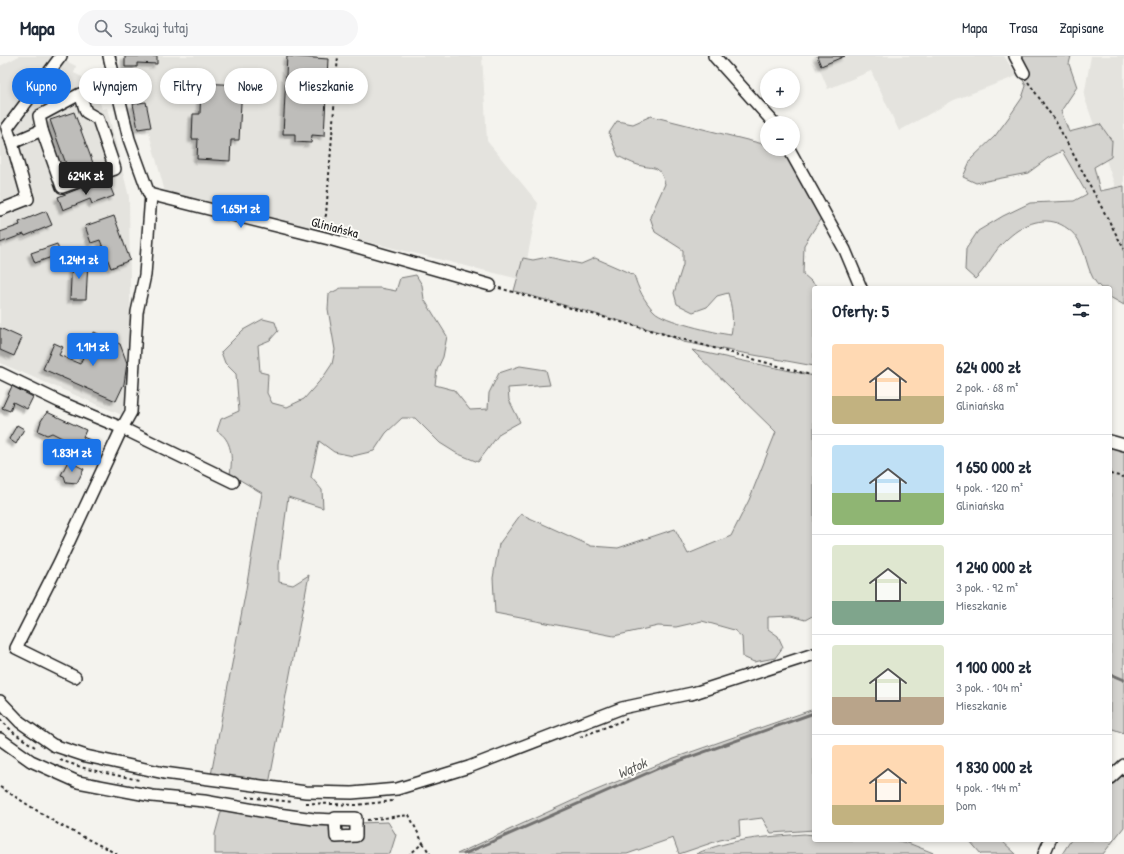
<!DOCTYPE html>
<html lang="pl">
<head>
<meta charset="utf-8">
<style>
  :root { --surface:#fff; --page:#f6f6f7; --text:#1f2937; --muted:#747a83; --line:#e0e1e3; --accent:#1a73e8 }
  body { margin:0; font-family:"Patrick Hand",sans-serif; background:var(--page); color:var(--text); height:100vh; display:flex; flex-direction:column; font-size:15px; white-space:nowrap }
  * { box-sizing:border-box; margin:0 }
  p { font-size:13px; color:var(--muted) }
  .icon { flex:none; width:22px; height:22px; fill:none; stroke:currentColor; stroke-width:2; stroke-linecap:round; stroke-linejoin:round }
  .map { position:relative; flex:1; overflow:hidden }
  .panel { position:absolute; left:812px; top:230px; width:300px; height:556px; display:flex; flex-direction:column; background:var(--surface); border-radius:4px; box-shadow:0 2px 6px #0003 }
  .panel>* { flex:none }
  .guide { position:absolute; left:12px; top:12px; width:380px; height:36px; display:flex; gap:8px }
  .tools { position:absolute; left:760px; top:12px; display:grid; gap:8px }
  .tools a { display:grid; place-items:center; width:40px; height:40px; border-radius:50%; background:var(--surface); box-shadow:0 2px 6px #0003; font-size:20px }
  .price { position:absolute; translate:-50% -34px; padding:0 9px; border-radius:4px; background:var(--accent); color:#fff; font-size:13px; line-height:26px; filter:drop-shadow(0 1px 2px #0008) }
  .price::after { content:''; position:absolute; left:50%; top:24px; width:12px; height:9px; margin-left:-6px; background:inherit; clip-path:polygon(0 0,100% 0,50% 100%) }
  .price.active { background:#222; color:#fff }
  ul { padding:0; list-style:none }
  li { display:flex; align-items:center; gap:12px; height:100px; padding:0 20px }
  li+li { border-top:1px solid var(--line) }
  li span { display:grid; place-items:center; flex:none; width:112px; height:80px; border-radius:4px; color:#555 }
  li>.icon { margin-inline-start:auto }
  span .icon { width:48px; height:48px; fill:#fffc; stroke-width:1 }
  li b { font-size:17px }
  h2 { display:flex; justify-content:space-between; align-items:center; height:48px; padding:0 20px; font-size:17px }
  .pill { padding:0 14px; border-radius:18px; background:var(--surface); box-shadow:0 2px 6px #0003; font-size:14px; line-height:36px }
  .pill.active { background:var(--accent); color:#fff }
  header { display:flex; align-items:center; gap:24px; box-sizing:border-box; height:56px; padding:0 20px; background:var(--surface); border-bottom:1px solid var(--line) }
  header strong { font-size:19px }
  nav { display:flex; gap:22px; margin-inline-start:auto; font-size:14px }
  .search { width:280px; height:36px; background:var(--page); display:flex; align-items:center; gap:10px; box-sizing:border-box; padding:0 14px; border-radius:22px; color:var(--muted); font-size:15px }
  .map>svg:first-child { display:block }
</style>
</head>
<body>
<header>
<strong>Mapa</strong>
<div class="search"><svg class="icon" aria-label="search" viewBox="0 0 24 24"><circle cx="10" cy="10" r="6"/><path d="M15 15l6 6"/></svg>Szukaj tutaj</div>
<nav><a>Mapa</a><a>Trasa</a><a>Zapisane</a></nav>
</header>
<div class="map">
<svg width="1124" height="798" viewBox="0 0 1124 798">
  <defs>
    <filter id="shadow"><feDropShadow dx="-3.5" dy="3.5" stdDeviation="1" flood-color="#0004"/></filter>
  </defs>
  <rect width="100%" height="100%" fill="#f4f3ee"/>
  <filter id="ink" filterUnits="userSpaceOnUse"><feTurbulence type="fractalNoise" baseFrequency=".025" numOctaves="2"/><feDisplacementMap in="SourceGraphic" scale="8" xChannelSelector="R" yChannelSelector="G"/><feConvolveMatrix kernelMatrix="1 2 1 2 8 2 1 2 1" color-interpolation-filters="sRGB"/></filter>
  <g filter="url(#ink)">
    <g fill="#e4e3de">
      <polygon points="19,0 56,0 76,10 74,17 94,27 102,53 107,52 129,141 131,317 122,359 0,307 0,10"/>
      <polygon points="128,0 482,0 487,85 538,147 523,224 165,136"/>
      <polygon points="814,0 1004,0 1017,20 954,44 899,75 871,15 828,33"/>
      <polygon points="1091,0 1124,0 1124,156 1084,40"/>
    </g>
    <g fill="#d4d3cf" stroke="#787876">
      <path d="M 1013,0 L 1071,0 L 1069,8 L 1077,31 L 1061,55 L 1069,76 L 1100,68 L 1112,85 L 1111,101 L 1094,111 L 1100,135 L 1124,130 L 1124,249 L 1110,241 L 1110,232 L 1101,232 C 1087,220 1088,201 1079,185 C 1074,176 1063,168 1054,166 C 1033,161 1014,175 1001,189 C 991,200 986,213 975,223 L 965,214 L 966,193 L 978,175 L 1003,160 L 1030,147 L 1074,145 L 1087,138 L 1062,95 L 1048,102 L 1028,117 L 976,127 L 963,121 L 971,103 L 995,80 L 1009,61 L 1022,42 L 1026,30 L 1017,12 Z"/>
      <path d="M 651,60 L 767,89 L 767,93 L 786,94 L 823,159 L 804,189 L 803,218 L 819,232 L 814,232 L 814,310 L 683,286 L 663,277 L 514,235 L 523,202 L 533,204 L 548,201 L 581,208 L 595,202 L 634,219 C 638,232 644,245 654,255 C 663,265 716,277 731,279 C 734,263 732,252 728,237 L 717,240 L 707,251 L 693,256 L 677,248 L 674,237 L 683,209 L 683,194 L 655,176 L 650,161 L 665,128 C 659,107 655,114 638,109 C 631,107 624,103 618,100 L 609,77 L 617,65 L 633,68 Z"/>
      <path d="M 416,219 L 422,229 L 424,243 L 447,280 L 443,301 L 437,314 L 435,329 L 454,334 L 470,354 L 488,353 L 489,337 L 499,317 L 520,310 L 546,314 L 550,329 L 508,332 L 509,344 L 520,366 L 500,377 L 478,406 L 456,397 L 440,387 L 415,362 L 402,362 L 386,377 L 374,395 L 353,400 L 334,396 L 319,385 L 311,421 L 322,434 L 323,452 L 288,441 L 279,509 L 279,526 L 293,529 L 309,519 L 269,728 L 211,719 L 245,539 L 262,437 L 230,418 C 233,402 232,383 217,375 L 221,363 L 239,355 L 236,318 L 225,307 L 221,296 L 243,274 L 263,263 L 275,266 L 278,275 L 270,284 L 258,289 L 260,316 L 268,318 L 267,337 L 272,347 L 287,351 L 304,343 L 324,320 L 332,308 L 335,294 L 328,253 L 329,238 L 341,232 L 380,232 L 396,235 L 400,222 Z"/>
      <polygon points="692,294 814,320 814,559 805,564 791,560 768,561 768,573 778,580 783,591 775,602 754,606 743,601 742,581 734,574 702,565 676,571 658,570 614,580 495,557 493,522 499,488 521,458 591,490 618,492 675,473 688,498 731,480 749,444 776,376"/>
      <polygon points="1110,389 1124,393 1124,677 1110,672"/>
      <polygon points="814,653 814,774 771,777 762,762 739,765 740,780 720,784 679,798 673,782 627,798 457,798 587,738 674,702"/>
      <polygon points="1124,704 1124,771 1103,798 1062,798 1071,784 1110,784 1110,725 1117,711"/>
      <polygon points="222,752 334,769 335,782 358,781 358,767 388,766 396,779 390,798 215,798 215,778"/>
      <path d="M 804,778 L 814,779 L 814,784 L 893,784 L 908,787 L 936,798 L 696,798 C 731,782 766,781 804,778 Z"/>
      <polygon points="969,784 1001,784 1016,798 981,798"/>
    </g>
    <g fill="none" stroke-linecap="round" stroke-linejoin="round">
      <g stroke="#72716f" stroke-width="3">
        <polyline points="1110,618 1124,624"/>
        <polyline points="464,798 659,712 814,657"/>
      </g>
    </g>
    <g fill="#bebdba" stroke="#1c1c1c" filter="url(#shadow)">
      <polygon points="125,0 157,0 157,8 137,7 137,11 125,11"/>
      <polygon points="287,0 328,3 324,80 312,79 311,87 295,86 295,78 283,78"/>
      <polygon points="817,0 845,0 821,10"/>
      <polygon points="201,27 242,29 239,84 231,84 230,105 197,103 198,83 192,83 193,58 200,58"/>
      <polygon points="146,46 151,71 138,73 133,48"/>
      <polygon points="74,56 93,107 69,116 50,64"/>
      <polygon points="108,125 114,140 92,148 90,143 63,154 58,141 83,131 84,135"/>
      <polygon points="46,155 52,169 25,180 24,178 0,187 0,176 20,169 19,166"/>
      <polygon points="114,160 130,204 111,212 100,184 91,187 85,170"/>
      <polygon points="57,188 60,198 35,207 31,197"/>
      <polygon points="72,204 88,205 86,243 70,243"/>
      <polygon points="0,272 22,282 14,300 0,294"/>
      <polygon points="94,276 120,288 127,307 124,328 116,345 43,313 54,287 63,291 59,299 80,308"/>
      <polygon points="12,330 33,341 27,353 13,346 10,355 2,352"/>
      <polygon points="47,356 86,374 83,381 95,386 89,397 82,393 80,397 67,391 70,386 52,377 47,379 38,375 41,365"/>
      <polygon points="17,369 24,373 16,388 9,383"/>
      <polygon points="68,405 84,413 77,427 66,426 64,420 61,419"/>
    </g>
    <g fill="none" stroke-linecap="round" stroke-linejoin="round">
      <defs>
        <g id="minor">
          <polyline points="109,0 129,83 149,138 329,183 490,229"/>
          <polyline points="714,0 774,67"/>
          <polyline points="1015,0 1024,17"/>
          <polygon points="80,38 86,56 98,63 115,113 62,131 42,74 39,60"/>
          <polyline points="42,74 12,87 7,72 61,0"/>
          <polyline points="789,93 845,194 861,232"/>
          <polyline points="0,154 28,143 12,87"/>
          <polyline points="0,317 60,346 122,372 131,356 137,256 145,219 151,139"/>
          <polyline points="1110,385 1124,389"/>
          <polyline points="75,621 16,592 59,507 122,372 233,426"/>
          <polyline points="691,638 814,598"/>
          <polyline points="0,645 20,666 53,689 86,700 164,717 306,736 352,737 397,733 469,711 622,652 697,636"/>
          <polyline points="0,683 31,705 78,726 152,740 204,745 278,758 314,763 356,765"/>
          <polyline points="1110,722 1124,709"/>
          <polygon points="335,762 356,762 356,780 336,781"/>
          <polyline points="1044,798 1050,784"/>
        </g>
      </defs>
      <use href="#minor" stroke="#1c1c1c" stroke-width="14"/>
      <g stroke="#1c1c1c" stroke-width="2" stroke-dasharray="3 3" stroke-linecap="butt">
        <polyline points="1028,26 1056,66 1124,193"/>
        <polyline points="321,172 326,159 338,0"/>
        <polyline points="499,232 814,320"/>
        <polyline points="1110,418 1124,421"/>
        <polyline points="0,663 14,677 35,691"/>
        <polyline points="580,681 627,663"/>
        <polyline points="60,704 87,713 139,724"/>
        <polyline points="0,731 58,768 117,798"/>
        <polyline points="246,741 293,746"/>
        <polyline points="306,747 356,749 393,745"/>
        <polyline points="367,764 409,759 423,787 410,798"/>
        <polyline points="423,787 430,798"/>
      </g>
      <use href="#minor" stroke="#fdfcf7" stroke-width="11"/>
    </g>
  </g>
  <g text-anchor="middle" stroke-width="4" stroke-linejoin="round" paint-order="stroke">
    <g font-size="13" fill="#1c1c1c" stroke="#fdfcf7">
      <text transform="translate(335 171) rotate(15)" y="5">Gliniańska</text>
    </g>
    <g font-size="14" font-style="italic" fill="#5c5c5a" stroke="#fdfcf7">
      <text transform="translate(632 712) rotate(-24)" y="5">Wątok</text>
    </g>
  </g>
</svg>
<div class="tools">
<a>+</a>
<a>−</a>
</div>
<b class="price active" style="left:86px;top:140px">624K zł</b>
<b class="price" style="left:241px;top:173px">1.65M zł</b>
<b class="price" style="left:79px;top:224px">1.24M zł</b>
<b class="price" style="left:93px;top:311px">1.1M zł</b>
<b class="price" style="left:72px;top:417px">1.83M zł</b>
<div class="guide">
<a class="pill active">Kupno</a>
<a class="pill">Wynajem</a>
<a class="pill">Filtry</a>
<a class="pill">Nowe</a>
<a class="pill">Mieszkanie</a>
</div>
<section class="panel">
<h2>Oferty: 5<svg class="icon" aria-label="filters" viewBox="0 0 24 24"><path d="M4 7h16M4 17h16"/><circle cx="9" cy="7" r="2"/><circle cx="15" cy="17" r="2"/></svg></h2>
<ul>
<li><span style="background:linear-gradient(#ffd9b3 65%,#c2b280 0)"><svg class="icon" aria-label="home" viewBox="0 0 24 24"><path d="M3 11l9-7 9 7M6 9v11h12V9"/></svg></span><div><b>624 000 zł</b><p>2 pok. · 68 m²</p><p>Gliniańska</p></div></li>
<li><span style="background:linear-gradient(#bfe0f5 60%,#8fb573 0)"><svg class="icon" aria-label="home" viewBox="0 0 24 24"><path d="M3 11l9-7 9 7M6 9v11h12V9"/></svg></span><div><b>1 650 000 zł</b><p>4 pok. · 120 m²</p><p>Gliniańska</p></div></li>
<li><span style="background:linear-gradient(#dfe7d0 70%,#7fa58c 0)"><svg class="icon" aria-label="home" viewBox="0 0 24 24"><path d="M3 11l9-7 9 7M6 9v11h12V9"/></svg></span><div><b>1 240 000 zł</b><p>3 pok. · 92 m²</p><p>Mieszkanie</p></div></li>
<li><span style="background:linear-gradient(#dfe7d0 65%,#b9a48a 0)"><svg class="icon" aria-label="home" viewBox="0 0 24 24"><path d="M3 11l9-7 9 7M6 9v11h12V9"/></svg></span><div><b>1 100 000 zł</b><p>3 pok. · 104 m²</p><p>Mieszkanie</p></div></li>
<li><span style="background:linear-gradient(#ffd9b3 75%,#c2b280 0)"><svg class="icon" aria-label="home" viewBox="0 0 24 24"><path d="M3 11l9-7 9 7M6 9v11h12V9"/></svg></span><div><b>1 830 000 zł</b><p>4 pok. · 144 m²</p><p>Dom</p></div></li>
</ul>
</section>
</div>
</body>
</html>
